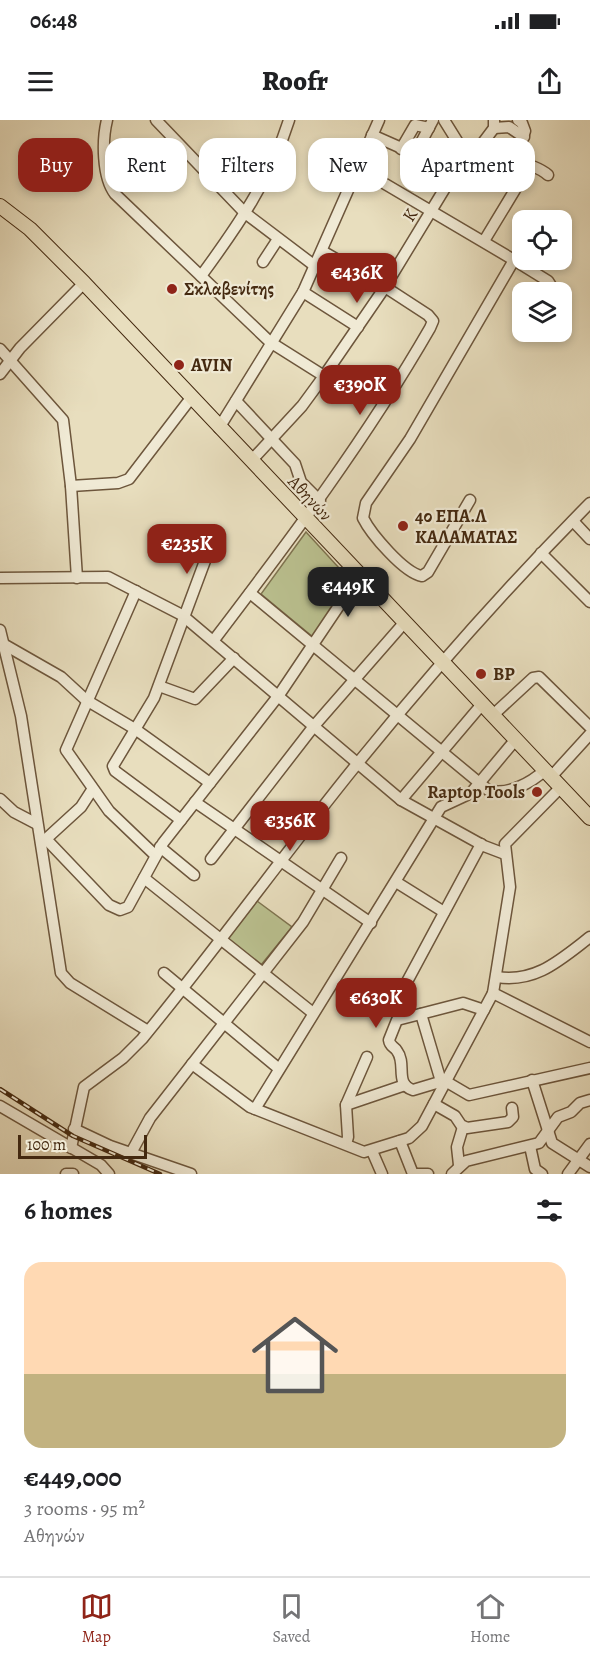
<!DOCTYPE html>
<html lang="en">
<head>
<meta charset="utf-8">
<style>
  :root { --surface:#fff; --page:#f6f6f6; --text:#202124; --muted:#757577; --line:#e0e0e0; --accent:#8f2418 }
  body { margin:0; font-family:Alegreya,serif; background:var(--page); color:var(--text); height:100vh; display:flex; flex-direction:column; font-size:22px; white-space:nowrap }
  * { box-sizing:border-box; margin:0 }
  p { font-size:20px; color:var(--muted) }
  .icon { flex:none; width:33px; height:33px; fill:none; stroke:currentColor; stroke-width:2; stroke-linecap:round; stroke-linejoin:round }
  .map { position:relative; height:1054px; overflow:hidden }
  .side { display:flex; flex-direction:column; background:var(--surface); flex:1 }
  .side>* { flex:none }
  .hud { position:absolute; left:18px; top:18px; width:555px; height:54px; display:flex; gap:12px }
  .buttons { position:absolute; left:512px; top:90px; display:grid; gap:12px }
  .buttons a { display:grid; place-items:center; width:60px; height:60px; border-radius:12px; background:var(--surface); box-shadow:0 3px 9px #0003; font-size:30px }
  .scale { position:absolute; left:18px; bottom:15px; width:129px; box-sizing:border-box; padding-left:6px; border:3px solid #442910; border-top:0; font-size:16px; line-height:21px; white-space:nowrap; color:#442910; -webkit-text-stroke:4px #f0ead5; paint-order:stroke }
  .price { position:absolute; translate:-50% -51px; padding:0 14px; border-radius:12px; background:var(--accent); color:#fff; font-size:20px; line-height:39px; filter:drop-shadow(0 2px 3px #0008) }
  .price::after { content:''; position:absolute; left:50%; top:36px; width:18px; height:14px; margin-left:-9px; background:inherit; clip-path:polygon(0 0,100% 0,50% 100%) }
  .price.selected { background:#222; color:#fff }
  ul { padding:0; list-style:none }
  li { display:grid; align-content:center; gap:12px; height:318px; padding:0 24px }
  li span { display:grid; place-items:center; height:186px; border-radius:18px; color:#555 }
  li>.icon { margin-inline-start:auto }
  span .icon { width:108px; height:108px; fill:#fffc; stroke-width:1 }
  li b { font-size:26px }
  h2 { display:flex; justify-content:space-between; align-items:center; height:72px; padding:0 24px; font-size:26px }
  .pill { padding:0 21px; border-radius:18px; background:var(--surface); box-shadow:0 3px 9px #0003; font-size:21px; line-height:54px }
  .pill.selected { background:var(--accent); color:#fff }
  .status { display:flex; justify-content:space-between; align-items:center; height:42px; padding:0 30px; background:var(--surface); direction:ltr }
  .status svg { height:16px; fill:currentColor }
  header { display:flex; justify-content:space-between; align-items:center; height:78px; padding:0 24px; background:var(--surface); font-size:27px; font-weight:800 }
  .tab-bar { display:flex; justify-content:space-around; align-items:center; height:84px; border-top:2px solid var(--line); background:var(--surface); font-size:16px; color:var(--muted) }
  .tab-bar a { display:grid; justify-items:center; gap:3px }
  .tab-bar .selected { color:var(--accent) }
  .map>svg:first-child { display:block }
</style>
</head>
<body>
<div class="status"><b>06:48</b><svg viewBox="0 0 49 12"><path d="M0 12V9h3v3zM5 12V6h3v6zM10 12V3h3v9zM15 12V0h3v12zM26 1h20v11H26zM47 4h2v5h-2z"/></svg></div>
<header><svg class="icon" aria-label="menu" viewBox="0 0 24 24"><path d="M4 6h16M4 12h16M4 18h16"/></svg>Roofr<svg class="icon" aria-label="share" viewBox="0 0 24 24"><path d="M12 15V3M7 8l5-5 5 5M5 13v7h14v-7"/></svg></header>
<div class="map">
<svg width="590" height="1054" viewBox="0 0 590 1054">
  <rect width="100%" height="100%" fill="#e8debe"/>
  <filter id="stains"><feTurbulence type="fractalNoise" baseFrequency=".00333" numOctaves="4"/><feColorMatrix values="0 0 0 0 .2 0 0 0 0 .09 0 0 0 0 .02 0 0 0 .5 -.17"/></filter>
  <radialGradient id="worn" r=".72"><stop offset=".6" stop-color="#630" stop-opacity="0"/><stop offset="1" stop-color="#630" stop-opacity=".3"/></radialGradient>
  <g fill="#bac08f" stroke="#7f7450" stroke-width="1.5">
    <polygon points="306,412 351,461 313,517 261,474"/>
    <polygon points="257,781 292,807 261,845 227,818"/>
  </g>
  <g fill="none" stroke-linecap="round" stroke-linejoin="round">
    <defs>
      <g id="minor">
        <path d="M 107,0 C 102,20 102,57 115,74 L 270,222 L 324,256"/>
        <polyline points="156,0 245,93 315,146"/>
        <polyline points="444,0 467,37"/>
        <polyline points="494,8 509,7 524,17"/>
        <polyline points="372,15 415,34 433,0"/>
        <polyline points="401,29 415,5 429,8"/>
        <polyline points="473,36 494,8 494,0"/>
        <path d="M 467,37 C 486,34 534,42 548,55"/>
        <polyline points="515,42 525,11 522,3 518,0"/>
        <polyline points="358,48 514,140 548,161 555,172"/>
        <polyline points="484,121 530,45"/>
        <polyline points="263,142 278,119"/>
        <path d="M 201,156 C 237,107 271,58 289,0"/>
        <polyline points="303,172 358,207"/>
        <polyline points="0,229 63,300 71,366 77,458"/>
        <polyline points="0,254 20,228 84,163"/>
        <polyline points="236,281 295,344 301,362 320,381"/>
        <polyline points="219,308 303,172 379,0"/>
        <polyline points="251,341 302,286 324,256 383,170 459,45 467,37"/>
        <polyline points="71,366 118,363 129,359 191,278"/>
        <path d="M 470,380 L 428,452 L 422,456 C 404,453 371,414 363,398 L 366,383 L 410,319 L 514,140"/>
        <polyline points="573,401 590,419"/>
        <polyline points="541,433 590,482"/>
        <polyline points="0,458 108,457 182,495 401,680 484,726 505,734"/>
        <polyline points="136,471 66,630 109,691 155,735"/>
        <path d="M 250,473 L 488,670 C 507,676 531,663 545,650"/>
        <polyline points="0,510 21,596 61,853 70,863 148,911"/>
        <path d="M 214,520 C 291,419 366,319 430,208 L 433,201 L 428,195 L 385,167 L 322,131"/>
        <polyline points="5,525 61,557 86,580 135,609 210,663"/>
        <polyline points="159,566 195,579 234,538"/>
        <polyline points="493,595 533,558 539,557 590,607"/>
        <polyline points="551,657 590,614"/>
        <polyline points="0,679 14,692 37,704"/>
        <polyline points="401,680 483,583"/>
        <polyline points="195,682 371,803"/>
        <polyline points="181,700 115,651 113,646 154,578 212,422"/>
        <polyline points="46,719 109,785 120,790 128,787 163,723 279,575 359,456"/>
        <polyline points="41,721 46,719 81,687 92,670"/>
        <polyline points="160,727 194,755"/>
        <polyline points="211,739 314,606 404,503"/>
        <polyline points="144,758 313,893"/>
        <polyline points="396,762 444,792"/>
        <polyline points="164,853 278,948"/>
        <path d="M 497,857 C 536,863 560,840 590,817"/>
        <polyline points="402,871 481,724"/>
        <polyline points="493,873 590,922"/>
        <polyline points="421,894 440,958 469,975 590,948"/>
        <polyline points="192,944 250,987 364,1032 409,1018 422,1006 493,873 510,767 505,724 561,667"/>
        <polyline points="532,960 552,1023 590,1047"/>
        <path d="M 443,961 L 413,970 C 394,964 407,944 397,931 C 394,926 390,927 389,920 L 397,900 L 463,883 L 484,890"/>
        <polyline points="434,984 455,996 461,1005 467,1008 508,1002 513,997 512,988"/>
        <polyline points="346,985 405,965"/>
        <polyline points="0,986 101,1045 109,1054"/>
        <polyline points="255,989 441,687 471,673 516,619"/>
        <polyline points="74,1009 110,1026 191,1054"/>
        <polyline points="400,1021 413,1054"/>
        <polyline points="346,1024 348,1017 346,985 367,937"/>
        <polyline points="530,1026 535,1049 542,1054"/>
        <path d="M 71,1028 L 84,967 L 123,938 L 142,919 C 216,829 284,734 357,644 C 431,553 508,466 590,383"/>
        <polyline points="372,1031 382,1054"/>
        <polyline points="131,1033 150,998 303,802 341,738"/>
        <polyline points="459,1045 457,1027 463,1007"/>
        <polyline points="66,1054 73,1054"/>
        <polyline points="417,1054 428,1054"/>
        <polyline points="452,1054 466,1041 539,1023 558,997 571,992 580,983 590,980"/>
        <polyline points="568,1054 590,1024"/>
      </g>
      <polyline id="major" points="0,86 30,109 84,163 590,698"/>
    </defs>
    <use href="#minor" stroke="#6d563c" stroke-width="13"/>
    <use href="#major" stroke="#442910" stroke-width="16"/>
    <use href="#minor" stroke="#f0ead5" stroke-width="10"/>
    <use href="#major" stroke="#e8debe" stroke-width="14"/>
    <defs>
      <polyline id="rail" points="0,969 73,1016 160,1054"/>
    </defs>
    <use href="#rail" stroke="#442910" stroke-width="4.5"/>
    <use href="#rail" stroke="#f0ead5" stroke-width="2" stroke-dasharray="7" stroke-linecap="butt"/>
  </g>
  <g fill="#8f2418" stroke="#f0ead5" stroke-width="2">
    <circle cx="172" cy="169" r="6"/>
    <circle cx="179" cy="245" r="6"/>
    <circle cx="403" cy="406" r="6"/>
    <circle cx="481" cy="554" r="6"/>
    <circle cx="537" cy="672" r="6"/>
  </g>
  <g text-anchor="middle" stroke-width="4.5" stroke-linejoin="round" paint-order="stroke">
    <g font-size="18" fill="#442910" stroke="#f0ead5">
      <text transform="translate(410 95) rotate(-58)" y="6">Κ</text>
      <text transform="translate(310 378) rotate(47)" y="6">Αθηνών</text>
    </g>
    <g font-size="18" font-weight="bold" fill="#442910" stroke="#f0ead5" text-anchor="start">
      <text x="184" y="175">Σκλαβενίτης</text>
      <text x="191" y="251">AVIN</text>
      <text x="415" y="402">4ο ΕΠΑ.Λ<tspan x="415" dy="21">ΚΑΛΑΜΑΤΑΣ</tspan></text>
      <text x="493" y="560">BP</text>
      <text x="525" y="678" text-anchor="end">Raptop Tools</text>
    </g>
  </g>
  <rect width="100%" height="100%" filter="url(#stains)"/>
  <rect width="100%" height="100%" fill="url(#worn)"/>
</svg>
<div class="buttons">
<a><svg class="icon" aria-label="locate" viewBox="0 0 24 24"><circle cx="12" cy="12" r="6"/><path d="M12 2v4M12 18v4M2 12h4M18 12h4"/></svg></a>
<a><svg class="icon" aria-label="layers" viewBox="0 0 24 24"><path d="M12 4l9 5-9 5-9-5zM3 14l9 5 9-5"/></svg></a>
</div>
<div class="scale">100 m</div>
<b class="price" style="left:357px;top:184px">€436K</b>
<b class="price" style="left:360px;top:296px">€390K</b>
<b class="price" style="left:187px;top:455px">€235K</b>
<b class="price selected" style="left:348px;top:498px">€449K</b>
<b class="price" style="left:290px;top:732px">€356K</b>
<b class="price" style="left:376px;top:909px">€630K</b>
<div class="hud">
<a class="pill selected">Buy</a>
<a class="pill">Rent</a>
<a class="pill">Filters</a>
<a class="pill">New</a>
<a class="pill">Apartment</a>
</div>
</div>
<section class="side">
<h2>6 homes<svg class="icon" aria-label="filters" viewBox="0 0 24 24"><path d="M4 7h16M4 17h16"/><circle cx="9" cy="7" r="2"/><circle cx="15" cy="17" r="2"/></svg></h2>
<ul>
<li><span style="background:linear-gradient(#ffd9b3 60%,#c2b280 0)"><svg class="icon" aria-label="home" viewBox="0 0 24 24"><path d="M3 11l9-7 9 7M6 9v11h12V9"/></svg></span><div><b>€449,000</b><p>3 rooms · 95 m²</p><p>Αθηνών</p></div></li>
</ul>
</section>
<nav class="tab-bar">
<a class="selected"><svg class="icon" aria-label="map" viewBox="0 0 24 24"><path d="M3 6l6-2 6 2 6-2v14l-6 2-6-2-6 2zM9 4v14M15 6v14"/></svg>Map</a>
<a><svg class="icon" aria-label="saved" viewBox="0 0 24 24"><path d="M7 4h10v16l-5-4-5 4z"/></svg>Saved</a>
<a><svg class="icon" aria-label="home" viewBox="0 0 24 24"><path d="M3 11l9-7 9 7M6 9v11h12V9"/></svg>Home</a>
</nav>
</body>
</html>
